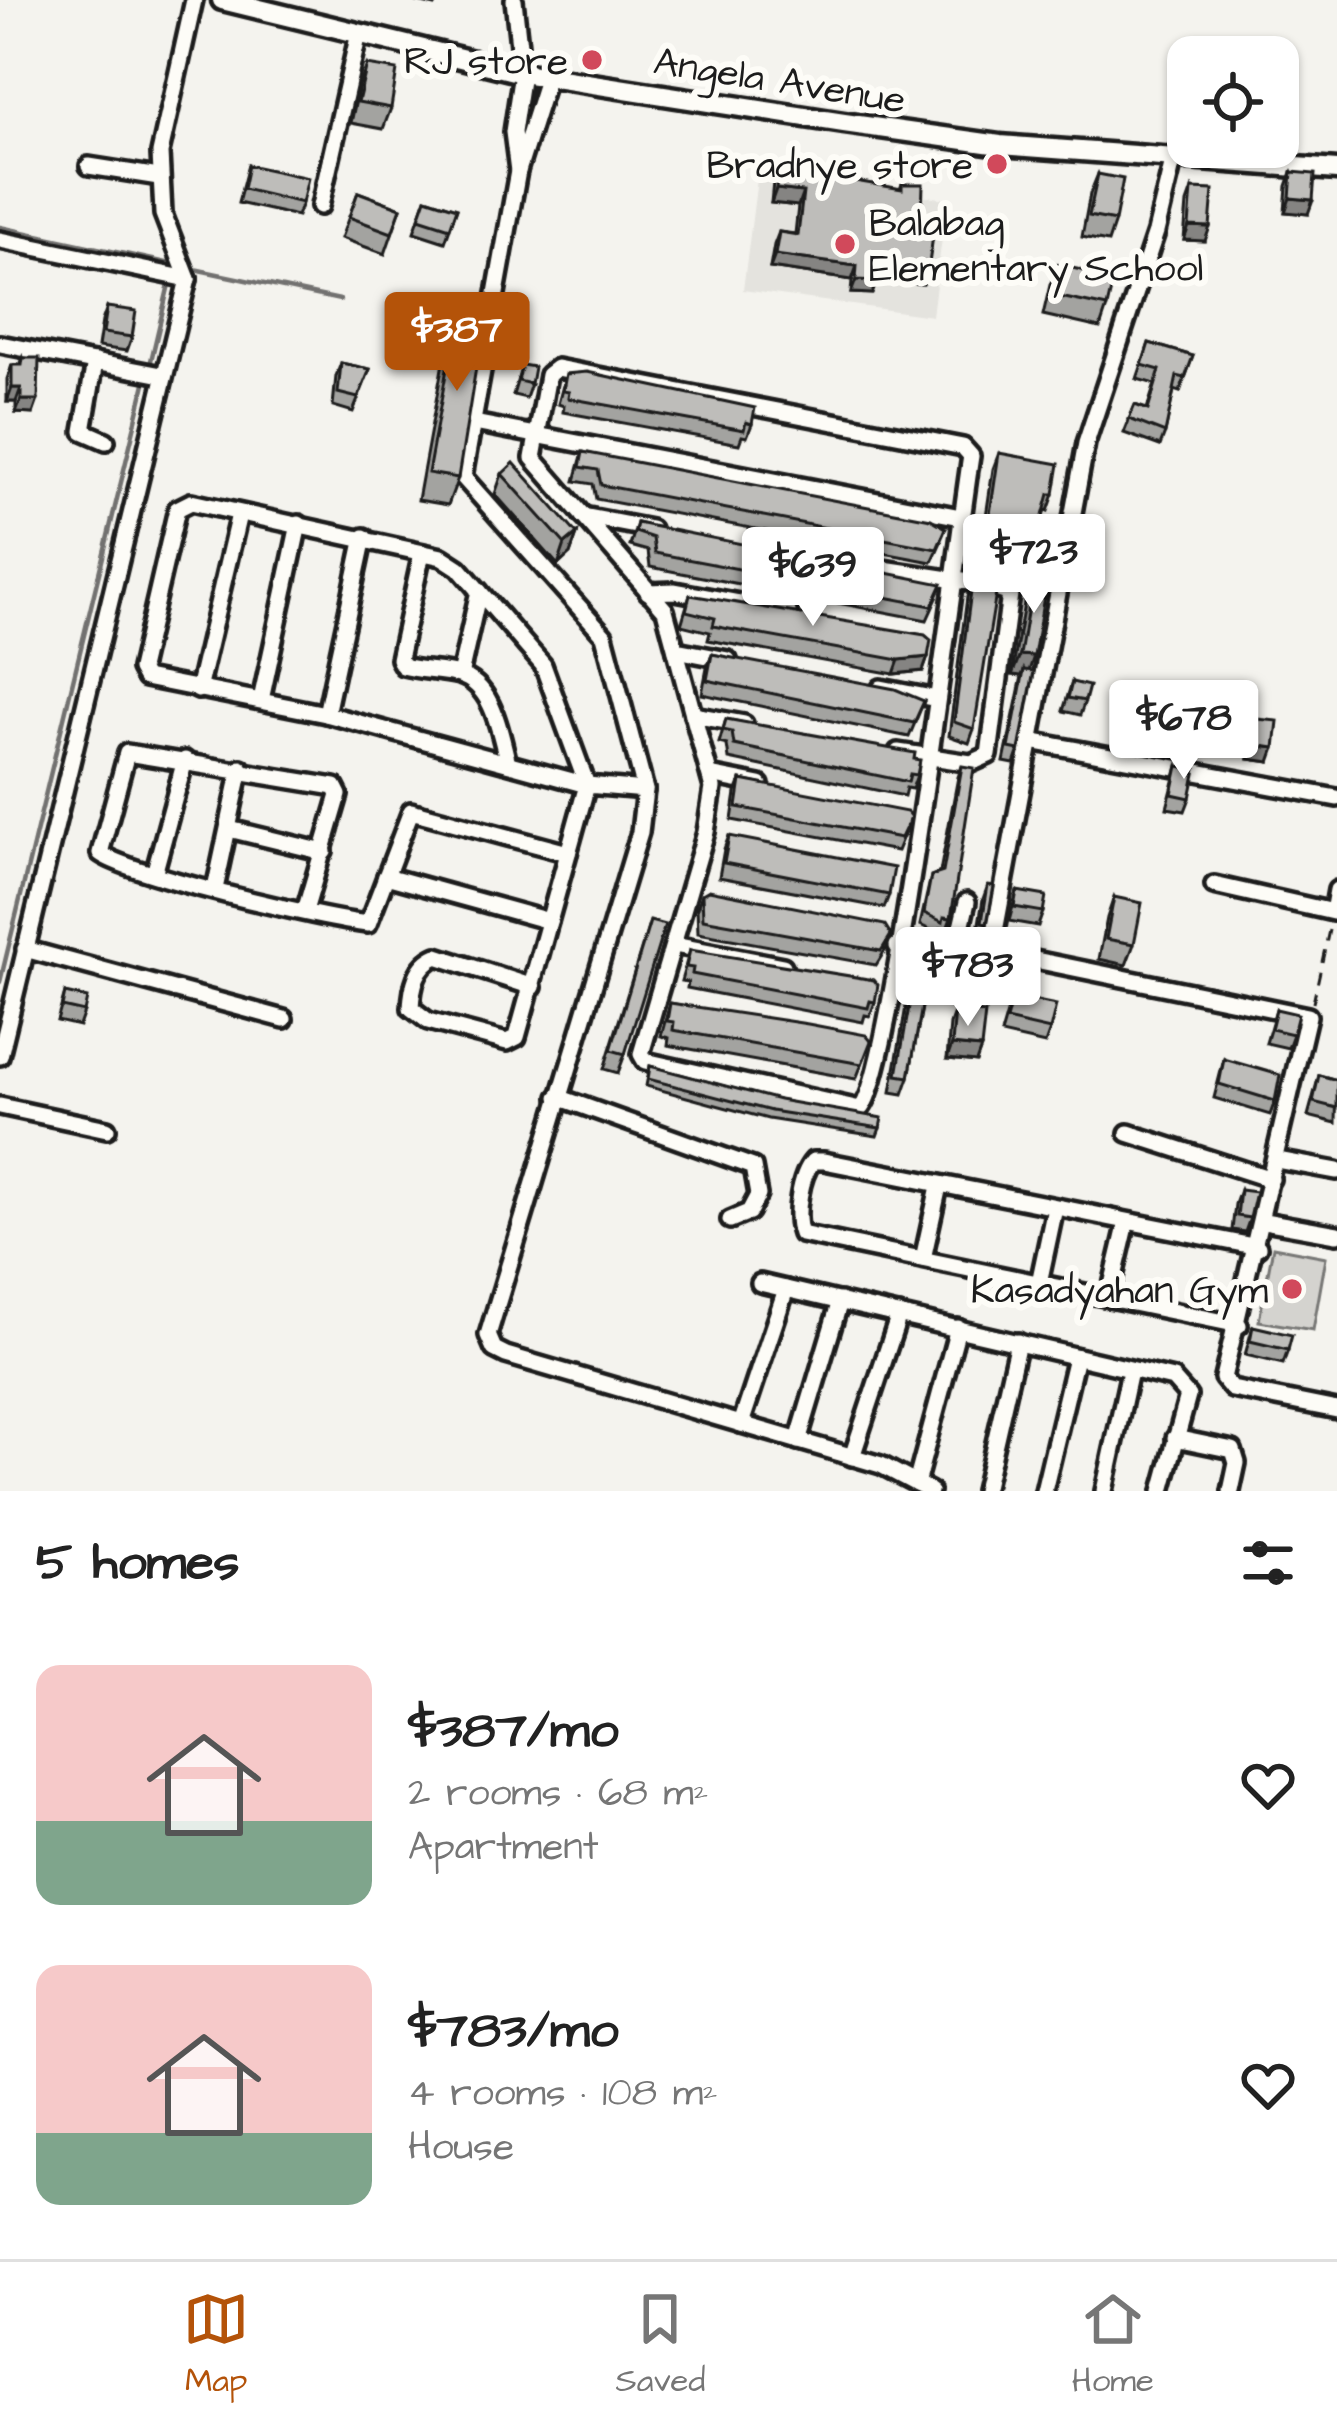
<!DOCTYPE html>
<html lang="en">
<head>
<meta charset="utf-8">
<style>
  :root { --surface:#fff; --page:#f2f2f2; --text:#222; --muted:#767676; --line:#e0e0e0; --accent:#b45309 }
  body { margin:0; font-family:"Architects Daughter",sans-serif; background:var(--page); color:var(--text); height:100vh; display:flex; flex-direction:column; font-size:45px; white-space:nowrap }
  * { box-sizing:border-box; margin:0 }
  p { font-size:39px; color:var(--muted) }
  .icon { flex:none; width:66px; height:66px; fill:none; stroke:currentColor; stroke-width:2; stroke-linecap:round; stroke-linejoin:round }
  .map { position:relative; height:1491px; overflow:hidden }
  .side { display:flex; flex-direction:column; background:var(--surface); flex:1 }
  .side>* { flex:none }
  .tools { position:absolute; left:1167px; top:36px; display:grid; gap:24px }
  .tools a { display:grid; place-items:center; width:132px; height:132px; border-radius:24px; background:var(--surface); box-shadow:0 3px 9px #0004; font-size:60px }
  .price { position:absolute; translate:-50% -102px; padding:0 27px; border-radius:12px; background:#fff; color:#222; font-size:39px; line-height:78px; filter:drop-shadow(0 3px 6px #0008) }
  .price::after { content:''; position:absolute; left:50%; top:72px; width:36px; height:27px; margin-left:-18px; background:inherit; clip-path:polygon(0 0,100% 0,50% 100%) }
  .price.active { background:var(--accent); color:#fff }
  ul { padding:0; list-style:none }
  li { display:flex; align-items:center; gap:36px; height:300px; padding:0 36px }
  li span { display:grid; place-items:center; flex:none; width:336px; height:240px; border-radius:24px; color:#555 }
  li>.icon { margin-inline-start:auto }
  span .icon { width:144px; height:144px; fill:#fffc; stroke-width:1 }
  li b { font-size:51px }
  h2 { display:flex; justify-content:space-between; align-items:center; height:144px; padding:0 36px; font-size:51px }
  .tabs { display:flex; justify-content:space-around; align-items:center; height:168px; border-top:3px solid var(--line); background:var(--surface); font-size:33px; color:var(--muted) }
  .tabs a { display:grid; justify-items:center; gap:6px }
  .tabs .active { color:var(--accent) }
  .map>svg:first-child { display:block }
</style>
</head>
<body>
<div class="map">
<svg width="1337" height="1491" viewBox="0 0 1337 1491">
  <rect width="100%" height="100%" fill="#f4f3ee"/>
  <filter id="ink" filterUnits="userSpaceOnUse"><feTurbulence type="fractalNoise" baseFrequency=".00833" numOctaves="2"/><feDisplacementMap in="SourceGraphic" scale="24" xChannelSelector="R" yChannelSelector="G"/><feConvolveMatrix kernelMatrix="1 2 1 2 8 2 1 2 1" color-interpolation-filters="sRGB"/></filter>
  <g filter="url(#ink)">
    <polygon fill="#e4e3de" points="758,171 947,199 932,316 743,290"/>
    <polygon fill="#d4d3cf" stroke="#787876" stroke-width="3" points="1273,1247 1326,1257 1313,1330 1259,1321"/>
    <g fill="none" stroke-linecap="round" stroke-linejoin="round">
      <g stroke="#72716f" stroke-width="4.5">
        <polyline points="0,227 176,265"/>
        <polyline points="194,269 340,300"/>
        <polyline points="150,365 170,280"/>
        <polyline points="0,982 146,379"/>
      </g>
      <defs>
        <g id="minor">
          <polyline points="514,0 522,73 513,132 518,171 548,76"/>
          <polyline points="89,166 159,177"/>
          <polyline points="518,171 463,477 604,635 645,790 640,832 488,1335 494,1349 506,1355 881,1465 930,1491"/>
          <polyline points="320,206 359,33"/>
          <polyline points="0,240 188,279"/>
          <polyline points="0,344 162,375"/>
          <polyline points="95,362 83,431 106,441"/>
          <path d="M 557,368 L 963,447 L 971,456 C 958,537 892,1086 860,1109 L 645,1061 L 641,1054 L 706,832 L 713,788 L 665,610 L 533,458 L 548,375 Z"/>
          <polyline points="474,423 961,517"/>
          <polyline points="583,516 651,529"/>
          <path d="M 422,553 L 399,659 L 403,666 C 421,671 441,670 459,675 C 494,685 500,734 508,763"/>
          <polyline points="805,557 982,584 1010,594 989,755 971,763 898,752"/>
          <polyline points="648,592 675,591 788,612"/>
          <polyline points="676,650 728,660"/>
          <polyline points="460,675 479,591"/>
          <polyline points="881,688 937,699"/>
          <polyline points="198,690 239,514"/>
          <polyline points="261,700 299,524"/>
          <polyline points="326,714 364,537"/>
          <polyline points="693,715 744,724"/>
          <polyline points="1030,741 1337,798"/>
          <polyline points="710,775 760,785"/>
          <polyline points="229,829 324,852"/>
          <polyline points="154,874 185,760"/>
          <polyline points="386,876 549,921"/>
          <polyline points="1214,885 1333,912 1337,890"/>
          <polyline points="215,889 241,768"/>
          <path d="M 305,911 L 339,795 L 335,787 L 127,753 L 100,853 C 126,874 327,920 368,924 L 411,811 L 568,853"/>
          <polyline points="674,945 783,966"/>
          <polyline points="897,946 955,953 967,902"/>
          <polyline points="25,949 284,1019"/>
          <polyline points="991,951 1308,1016 1223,1378 1232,1389 1337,1410"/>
          <path d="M 533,987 L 437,956 C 416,965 412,987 411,1008 L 428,1021 L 507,1042 L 517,1037 L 587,785 L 543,665 L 459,568 L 442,557 L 191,502 L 177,509 L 140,669 L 145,678 L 326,714 L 587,785 L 645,790"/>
          <polyline points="983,996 1086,443 1156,232 1174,157"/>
          <polyline points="0,1056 188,279 163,214 160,153 194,0"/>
          <polyline points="558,1097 753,1167 758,1195 749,1212 730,1220"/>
          <polyline points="0,1106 107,1129"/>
          <polyline points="1128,1133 1271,1179"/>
          <polyline points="1277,1160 1337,1171"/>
          <polyline points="1264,1221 1337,1234"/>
          <polyline points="923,1259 939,1186"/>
          <polyline points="760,1283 1173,1379 1188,1396 1162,1491"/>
          <polyline points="1039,1283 1055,1208"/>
          <polyline points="1109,1298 1127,1222"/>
          <path d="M 1239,1325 L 801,1234 C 794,1215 800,1176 813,1161 L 824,1161 L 1258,1247"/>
          <polyline points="741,1424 786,1289"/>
          <polyline points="1175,1438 1233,1450 1237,1463 1231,1491"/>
          <polyline points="798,1441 840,1301"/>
          <polyline points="852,1457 899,1315"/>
          <polyline points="916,1484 958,1328"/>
          <polyline points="984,1491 1018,1342"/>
          <polyline points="1044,1491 1076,1357"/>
          <polyline points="1104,1491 1130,1371"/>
        </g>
        <polyline id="major" points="222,0 522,73 844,123 1000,145 1337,170"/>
      </defs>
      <use href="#minor" stroke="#1c1c1c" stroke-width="24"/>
      <use href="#major" stroke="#1c1c1c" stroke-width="27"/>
      <polyline stroke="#1c1c1c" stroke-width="3" stroke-dasharray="12 9" stroke-linecap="butt" points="1313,1003 1329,930"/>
      <use href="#minor" stroke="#fdfcf7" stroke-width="15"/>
      <use href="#major" stroke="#fdfcf7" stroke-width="18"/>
    </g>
    <g fill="#a3a3a0" stroke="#1c1c1c" stroke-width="3">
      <polygon points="409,0 438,0 435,6"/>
      <polygon points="367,65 391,108 383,129 351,123 359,86"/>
      <polygon points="248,165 302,203 297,216 238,203"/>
      <polygon points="778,168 900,189 902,184 922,213 928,270 923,284 877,281 872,294 851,293 852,280 770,268 774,245 779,232 795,234 798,206 771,203 773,182"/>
      <polygon points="1292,172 1308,214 1285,212 1287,186"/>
      <polygon points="1098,174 1115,221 1108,242 1082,237 1090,194"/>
      <polygon points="1192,189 1205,241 1184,240 1187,203"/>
      <polygon points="358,192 401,208 385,254 341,238"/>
      <polygon points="426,198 457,208 445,242 414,232"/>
      <polygon points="1058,265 1107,307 1100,328 1043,315 1050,285"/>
      <polygon points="107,307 132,337 127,351 98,347 102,321"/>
      <polygon points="458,308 458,478 448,505 418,500 448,335"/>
      <polygon points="1149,343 1193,356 1180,392 1174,390 1165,433 1160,446 1124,433 1135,405 1147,409 1155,384 1137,379"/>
      <polygon points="23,358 33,414 16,413 16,402 7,402 7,379 12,365 20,365"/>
      <polygon points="341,363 370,369 353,412 333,406 336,376"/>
      <polygon points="522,365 531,384 526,398 513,395"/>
      <polygon points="566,374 752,424 747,437 742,436 739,444 563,412 564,406 558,404"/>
      <polygon points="583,452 941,542 932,562 596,499 593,484 575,481"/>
      <polygon points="999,453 1054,494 1048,511 1045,510 1026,576 979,564 993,469"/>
      <polygon points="502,474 577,534 570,554 558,565 495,494"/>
      <polygon points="637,523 937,598 927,620 650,567 648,551 630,546"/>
      <polygon points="1033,577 1029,671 1019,750 1014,764 1004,762 1022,676 1012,675 1025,597"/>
      <polygon points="972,583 974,729 969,743 949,736 967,597"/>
      <polygon points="690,595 928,657 923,671 894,674 708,640 710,632 681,625"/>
      <polygon points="712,654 924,701 909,737 702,694 707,668"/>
      <polygon points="1072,682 1085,701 1080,715 1063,711"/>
      <polygon points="1205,704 1214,740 1209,753 1193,750"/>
      <polygon points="726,719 914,759 917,775 912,789 906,788 904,796 729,759 727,745 719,743"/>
      <polygon points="1257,719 1270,762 1249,759 1252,733"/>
      <polygon points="962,766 951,918 947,929 941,928 939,934 920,925 931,876 940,872 958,777"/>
      <polygon points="1178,766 1190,798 1185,811 1167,808"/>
      <polygon points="741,780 911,817 897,851 732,820 736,793"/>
      <polygon points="729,836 889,895 884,908 719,877 724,849"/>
      <polygon points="988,885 987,923 982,937 977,936 983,899"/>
      <polygon points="1017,891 1043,912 1038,926 1009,921"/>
      <polygon points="702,894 886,949 876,965 698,933 697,908"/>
      <polygon points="1114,897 1134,944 1126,965 1099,959 1107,918"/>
      <polygon points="650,921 625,1054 618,1073 604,1069"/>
      <polygon points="920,944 979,966 973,983 928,975 909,1077 903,1094 891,1092 914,961"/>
      <polygon points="690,950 875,1002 870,1016 865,1015 863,1022 687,988 688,982 681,981"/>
      <polygon points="65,993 84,1012 79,1026 57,1021"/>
      <polygon points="1012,996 1050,1030 1045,1044 1001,1034"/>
      <polygon points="670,1003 871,1041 856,1079 668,1045 669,1038 661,1036"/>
      <polygon points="1276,1009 1293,1034 1288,1048 1266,1043"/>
      <polygon points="955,1010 981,1048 976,1062 947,1059 950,1024"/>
      <polygon points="1224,1059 1275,1101 1270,1115 1214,1098"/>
      <polygon points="650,1066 880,1128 877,1136 768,1119 646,1086"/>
      <polygon points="1319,1075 1337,1080 1336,1123 1308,1116"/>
      <polygon points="1240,1190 1250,1218 1245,1232 1232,1230 1235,1204"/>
      <polygon points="1253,1326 1288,1350 1283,1364 1245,1355"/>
    </g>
    <g fill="#858482" stroke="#1c1c1c" stroke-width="3">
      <polygon points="776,189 803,192 798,206 771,203"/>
      <polygon points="1290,198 1313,200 1308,214 1285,212"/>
      <polygon points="1189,226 1210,227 1205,241 1184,240"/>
      <polygon points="775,255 857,266 852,280 770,268"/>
      <polygon points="877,267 928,270 923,284 877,281 872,294 851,293 856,280"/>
      <polygon points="12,388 21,388 16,402 7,402"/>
      <polygon points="21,400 38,400 33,414 16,413"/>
      <polygon points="577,534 570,554 558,565 565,544"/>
      <polygon points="1020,655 1034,656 1027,677 1024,670 1022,676 1012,675"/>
      <polygon points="928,657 923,671 894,674 899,660"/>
      <polygon points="1254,745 1275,748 1270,762 1249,759"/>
      <polygon points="952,1045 981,1048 976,1062 947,1059"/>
    </g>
    <g fill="#bebdba" stroke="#1c1c1c" stroke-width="3">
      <polygon points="367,65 397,70 391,108 358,102"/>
      <polygon points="248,165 308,178 302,203 243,189"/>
      <polygon points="778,168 902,189 902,184 923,184 922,213 936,216 928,270 877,267 877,281 856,280 857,266 775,255 779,232 798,235 803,192 776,189"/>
      <polygon points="1292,172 1315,174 1313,200 1290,198"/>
      <polygon points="1098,174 1123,179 1115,221 1089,216"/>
      <polygon points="1192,189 1213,190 1210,227 1189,226"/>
      <polygon points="358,192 401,208 392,233 349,217"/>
      <polygon points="426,198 457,208 450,228 419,218"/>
      <polygon points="1058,265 1114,277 1107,307 1051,295"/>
      <polygon points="107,307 136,311 132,337 103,333"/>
      <polygon points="458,308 485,312 458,478 428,473"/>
      <polygon points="1149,343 1193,356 1185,378 1177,376 1165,433 1129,419 1135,405 1148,410 1160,370 1142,365"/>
      <polygon points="23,358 39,358 38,400 21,400 21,388 12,388 12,365 22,365"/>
      <polygon points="341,363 370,369 358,398 338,393"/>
      <polygon points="522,365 534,367 531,384 518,381"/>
      <polygon points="587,372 755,408 752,424 746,422 744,430 568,398 569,392 563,391 566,374"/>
      <polygon points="583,452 931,519 946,528 937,549 601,485 598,470 580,467"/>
      <polygon points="999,453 1059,464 1054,494 1049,494 1031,560 985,548"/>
      <polygon points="514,463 577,534 565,544 502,474"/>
      <polygon points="637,523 942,584 932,606 655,553 653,538 635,532"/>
      <polygon points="1033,577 1047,578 1034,656 1020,655"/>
      <polygon points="977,582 997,587 974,729 954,722 972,583"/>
      <polygon points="690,595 925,635 931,640 928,657 899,660 713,626 715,618 686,611"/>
      <polygon points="712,654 895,689 924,701 914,723 707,680"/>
      <polygon points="1024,670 1034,671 1019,750 1009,748"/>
      <polygon points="1072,682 1089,686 1085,701 1068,698"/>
      <polygon points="1205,704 1221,707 1214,740 1198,736"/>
      <polygon points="726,719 915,753 914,759 920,760 917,775 910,774 908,782 734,745 732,732 723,730"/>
      <polygon points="1257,719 1278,721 1275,748 1254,745"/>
      <polygon points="962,766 974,768 951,918 944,917 943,922 924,913 931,876 943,872"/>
      <polygon points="1178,766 1196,769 1190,798 1172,794"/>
      <polygon points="741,780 907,812 911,817 901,838 737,807"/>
      <polygon points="729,836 894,868 889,895 724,863"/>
      <polygon points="988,885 994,886 987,923 982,922"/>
      <polygon points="709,890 885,925 891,935 881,951 703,919 702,894"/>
      <polygon points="1017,891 1046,896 1043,912 1014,907"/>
      <polygon points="1114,897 1142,903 1134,944 1106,939"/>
      <polygon points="650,921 665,925 625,1054 611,1050"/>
      <polygon points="920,944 980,953 979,966 931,957 909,1077 897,1075"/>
      <polygon points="690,950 874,980 878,985 875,1002 870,1001 868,1008 692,974 693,968 686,967"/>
      <polygon points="65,993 87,998 84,1012 62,1007"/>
      <polygon points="1012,996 1056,1005 1050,1030 1006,1020"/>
      <polygon points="670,1003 808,1024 866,1035 871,1041 862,1064 673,1030 674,1022 667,1021"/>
      <polygon points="1276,1009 1298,1014 1293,1034 1271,1029"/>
      <polygon points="955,1010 985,1013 981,1048 952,1045"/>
      <polygon points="1224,1059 1280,1075 1275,1101 1219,1084"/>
      <polygon points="650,1066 779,1100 882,1118 880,1128 771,1111 648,1079"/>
      <polygon points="1319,1075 1337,1080 1337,1108 1313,1102"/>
      <polygon points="1240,1190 1256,1192 1250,1218 1237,1216"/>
      <polygon points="1253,1326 1292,1335 1288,1350 1250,1341"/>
    </g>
  </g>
  <g fill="#d1495b" stroke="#fdfcf7" stroke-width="4.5">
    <circle cx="592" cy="60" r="12"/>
    <circle cx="997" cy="164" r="12"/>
    <circle cx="845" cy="244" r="12"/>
    <circle cx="1292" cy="1289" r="12"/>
  </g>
  <g text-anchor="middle" stroke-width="12" stroke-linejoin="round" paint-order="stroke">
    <g font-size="39" fill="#1c1c1c" stroke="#fdfcf7" text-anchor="end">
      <text x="568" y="74">RJ store</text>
      <text x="973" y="178">Bradnye store</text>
      <text x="869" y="236" text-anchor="start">Balabag<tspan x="869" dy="45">Elementary School</tspan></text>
      <text x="1268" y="1303">Kasadyahan Gym</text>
    </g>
    <g font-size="39" fill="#1c1c1c" stroke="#fdfcf7">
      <text transform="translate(780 79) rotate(9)" y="14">Angela Avenue</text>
    </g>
  </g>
</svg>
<div class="tools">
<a><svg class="icon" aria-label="locate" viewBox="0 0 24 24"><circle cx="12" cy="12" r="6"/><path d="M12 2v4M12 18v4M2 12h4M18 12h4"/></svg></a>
</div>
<b class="price active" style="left:457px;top:394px">$387</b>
<b class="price" style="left:1034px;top:616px">$723</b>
<b class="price" style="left:813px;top:629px">$639</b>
<b class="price" style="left:1184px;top:782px">$678</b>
<b class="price" style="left:968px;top:1029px">$783</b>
</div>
<section class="side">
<h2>5 homes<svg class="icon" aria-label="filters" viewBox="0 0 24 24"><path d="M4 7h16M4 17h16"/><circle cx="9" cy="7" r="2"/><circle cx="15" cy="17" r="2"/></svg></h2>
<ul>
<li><span style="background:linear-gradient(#f6c9c9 65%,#7fa58c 0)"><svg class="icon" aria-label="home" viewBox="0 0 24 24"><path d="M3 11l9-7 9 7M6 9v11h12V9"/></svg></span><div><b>$387/mo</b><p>2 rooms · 68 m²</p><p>Apartment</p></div><svg class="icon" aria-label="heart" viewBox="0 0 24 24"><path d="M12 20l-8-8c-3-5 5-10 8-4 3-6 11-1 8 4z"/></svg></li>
<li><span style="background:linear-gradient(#f6c9c9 70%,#7fa58c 0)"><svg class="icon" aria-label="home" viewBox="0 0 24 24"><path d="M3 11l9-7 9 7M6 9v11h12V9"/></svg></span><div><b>$783/mo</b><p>4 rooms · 108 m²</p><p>House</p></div><svg class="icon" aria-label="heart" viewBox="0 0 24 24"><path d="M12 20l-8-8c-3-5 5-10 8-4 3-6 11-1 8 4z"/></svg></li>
</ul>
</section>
<nav class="tabs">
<a class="active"><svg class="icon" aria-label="map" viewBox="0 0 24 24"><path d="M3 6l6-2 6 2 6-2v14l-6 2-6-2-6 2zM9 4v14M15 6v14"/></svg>Map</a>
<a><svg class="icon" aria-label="saved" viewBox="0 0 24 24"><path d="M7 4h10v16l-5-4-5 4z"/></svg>Saved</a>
<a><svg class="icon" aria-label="home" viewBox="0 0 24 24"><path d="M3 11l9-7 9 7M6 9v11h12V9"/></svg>Home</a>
</nav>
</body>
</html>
